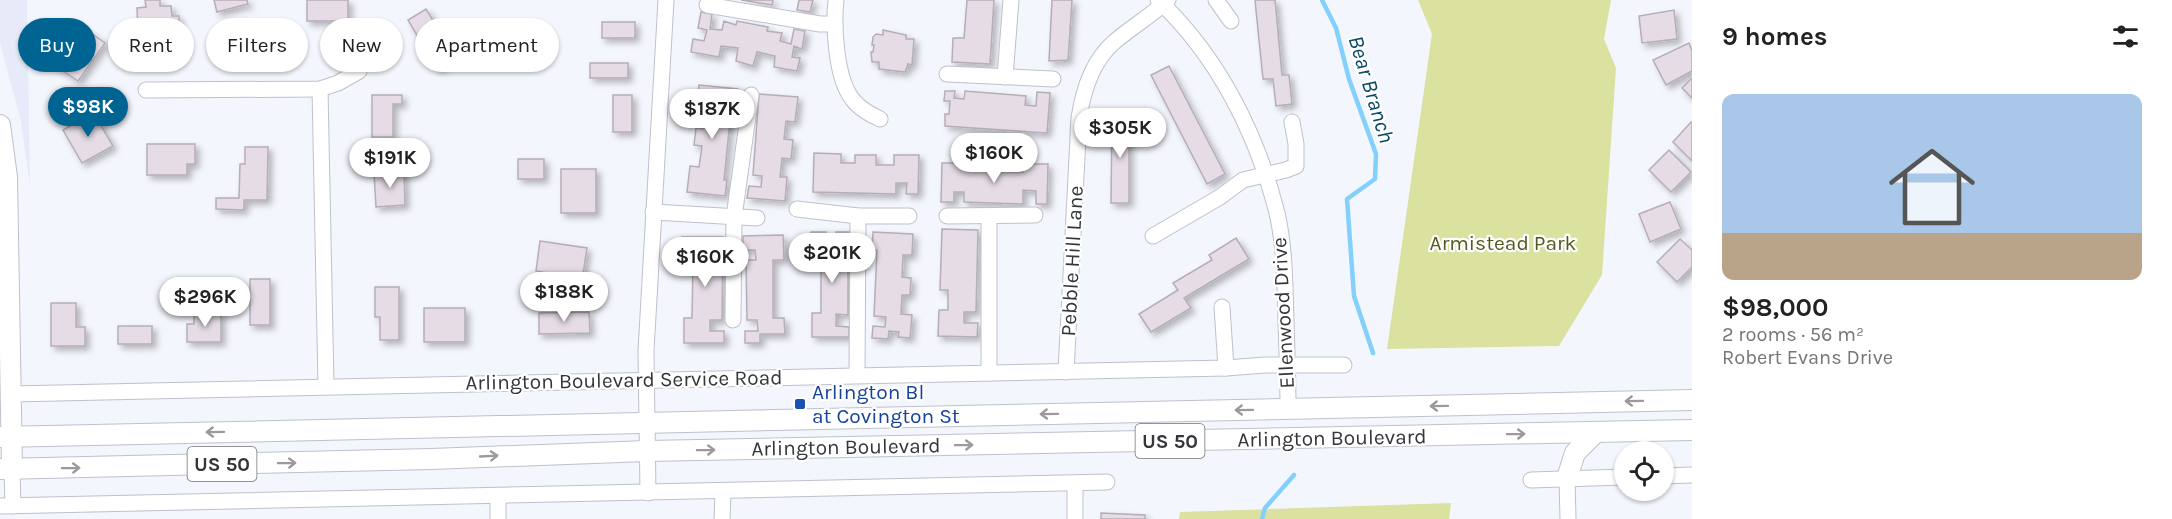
<!DOCTYPE html>
<html lang="en">
<head>
<meta charset="utf-8">
<style>
  :root { --surface:#fff; --page:#f2f2f2; --text:#222; --muted:#767676; --accent:#006493 }
  body { margin:0; font-family:Karla,sans-serif; background:var(--page); color:var(--text); height:100vh; display:flex; flex-direction:column; font-size:22px; white-space:nowrap }
  * { box-sizing:border-box; margin:0 }
  p { font-size:20px; color:var(--muted) }
  .icon { flex:none; width:33px; height:33px; fill:none; stroke:currentColor; stroke-width:2; stroke-linecap:round; stroke-linejoin:round }
  .map { position:relative; flex:1; overflow:hidden }
  .side { display:flex; flex-direction:column; background:var(--surface); width:480px }
  .side>* { flex:none }
  .top-card { position:absolute; left:18px; top:18px; width:570px; height:54px; display:flex; gap:12px }
  .controls { position:absolute; left:1614px; top:441px; display:grid; gap:12px }
  .controls a { display:grid; place-items:center; width:60px; height:60px; border-radius:50%; background:var(--surface); box-shadow:0 2px 4px #0004; font-size:30px }
  .price { position:absolute; translate:-50% -51px; padding:0 14px; border-radius:21px; background:#fff; color:#222; font-size:20px; line-height:39px; filter:drop-shadow(0 2px 3px #0008) }
  .price::after { content:''; position:absolute; left:50%; top:36px; width:18px; height:14px; margin-left:-9px; background:inherit; clip-path:polygon(0 0,100% 0,50% 100%) }
  .price.current { background:var(--accent); color:#fff }
  ul { padding:0; list-style:none }
  li { display:grid; align-content:center; gap:12px; height:318px; padding:0 30px }
  li span { display:grid; place-items:center; height:186px; border-radius:12px; color:#555 }
  li>.icon { margin-inline-start:auto }
  span .icon { width:108px; height:108px; fill:#fffc; stroke-width:1 }
  li b { font-size:26px }
  h2 { display:flex; justify-content:space-between; align-items:center; height:72px; padding:0 30px; font-size:26px }
  .tag { padding:0 21px; border-radius:27px; background:var(--surface); box-shadow:0 2px 4px #0004; font-size:21px; line-height:54px }
  .tag.current { background:var(--accent); color:#fff }
  main { display:flex; flex:1; min-height:0 }
  .map>svg:first-child { display:block }
</style>
</head>
<body>
<main>
<div class="map">
<svg width="1692" height="519" viewBox="0 0 1692 519">
  <defs>
    <filter id="shadow"><feDropShadow dx="4" dy="4" stdDeviation="3" flood-color="#0004"/></filter>
  </defs>
  <rect width="100%" height="100%" fill="#f4f6fd"/>
  <polygon fill="#e6eaf9" points="0,0 27,0 30,185 21,122 0,42"/>
  <g fill="#dbe19f">
    <polygon points="1418,0 1611,0 1604,39 1616,68 1602,275 1559,346 1387,349 1432,34"/>
    <polygon points="1451,503 1449,519 1179,519 1180,512"/>
  </g>
  <g fill="none" stroke-linecap="round" stroke-linejoin="round">
    <g stroke="#83d0fd" stroke-width="4.5">
      <polyline points="1322,0 1336,28 1349,79 1376,154 1375,179 1347,199 1354,296 1373,353"/>
      <polyline points="1262,519 1265,508 1294,475"/>
    </g>
  </g>
  <g fill="#e5dce5" stroke="#b6adb6" stroke-width="1.5" filter="url(#shadow)">
    <polygon points="145,0 160,0 160,6 171,6 172,16 179,16 179,38 155,39 155,34 138,34 137,8 146,7"/>
    <polygon points="214,0 247,0 248,4 217,12"/>
    <rect x="307" y="0" width="41" height="21"/>
    <polygon points="741,0 773,0 772,5"/>
    <polygon points="799,0 813,0 810,12 797,10"/>
    <polygon points="967,0 994,0 990,64 952,62 953,38 964,38"/>
    <polygon points="1052,0 1072,0 1068,60 1049,61"/>
    <polygon points="1255,0 1275,0 1282,75 1289,75 1292,104 1276,106 1273,79 1263,79"/>
    <polygon points="426,9 448,45 457,40 464,53 437,69 408,20"/>
    <polygon points="1674,10 1677,39 1642,43 1639,16"/>
    <polygon points="701,12 712,14 710,29 722,30 724,21 736,25 737,21 768,27 767,31 782,33 780,41 791,44 794,29 805,31 802,49 794,46 792,57 800,58 797,71 774,67 775,56 757,52 753,66 736,61 738,48 721,46 719,57 691,52 693,39 704,41 707,30 698,28"/>
    <rect x="602" y="22" width="33" height="16"/>
    <polygon points="883,30 906,35 906,39 914,39 912,65 908,64 905,72 879,69 879,62 872,62 871,52 873,52 874,45 872,45 873,37 876,34 883,35"/>
    <polygon points="76,31 84,37 88,31 105,43 78,81 53,64"/>
    <polygon points="1689,43 1692,51 1692,71 1666,85 1653,60"/>
    <rect x="590" y="63" width="38" height="15"/>
    <polygon points="1169,66 1225,174 1207,184 1151,75"/>
    <polygon points="1692,78 1692,98 1682,88"/>
    <polygon points="699,85 738,89 736,101 732,101 724,180 727,180 725,196 687,192 690,166 699,167 702,146 694,145 696,128 703,129 704,120 695,119"/>
    <polygon points="945,91 955,91 954,98 964,99 965,91 1026,96 1025,105 1036,106 1037,92 1050,93 1047,133 945,126 945,114 949,114 950,101 944,101"/>
    <polygon points="759,94 798,97 795,122 786,121 784,139 793,140 791,159 782,158 780,177 787,177 785,201 747,198 749,186 761,187 762,176 753,175"/>
    <polygon points="372,95 402,95 402,104 393,104 393,137 372,137"/>
    <rect x="613" y="95" width="19" height="37"/>
    <polygon points="93,112 113,146 82,163 63,130"/>
    <polygon points="1118,112 1129,112 1129,203 1111,203 1112,118 1117,118"/>
    <polygon points="1691,122 1692,123 1692,161 1673,142"/>
    <polygon points="147,144 195,144 195,164 187,164 187,175 147,175"/>
    <polygon points="245,147 268,147 267,200 244,200 244,210 216,209 216,198 239,198 240,164 245,164"/>
    <polygon points="1669,150 1691,172 1671,192 1649,170"/>
    <polygon points="814,153 841,154 841,163 855,163 855,155 876,155 876,165 894,165 894,155 919,155 918,194 906,194 907,183 896,183 896,194 813,192"/>
    <rect x="518" y="159" width="26" height="20"/>
    <polygon points="942,163 969,163 969,171 1023,172 1023,164 1048,164 1047,204 1036,204 1036,191 1023,190 1023,204 964,202 964,192 954,192 954,202 941,202"/>
    <rect x="561" y="169" width="35" height="44"/>
    <polygon points="404,171 405,205 376,207 374,173"/>
    <polygon points="1670,202 1681,229 1650,242 1639,214"/>
    <polygon points="942,229 978,230 976,312 964,312 964,323 978,323 977,337 938,336 939,310 948,310 948,290 940,290"/>
    <polygon points="811,232 826,232 826,238 836,238 836,232 852,232 852,244 844,244 844,253 848,253 848,315 836,314 836,326 849,327 849,337 812,337 812,313 821,313 821,254 811,254"/>
    <polygon points="873,232 913,234 912,255 903,255 902,277 911,278 910,295 902,295 901,314 912,315 910,338 898,337 899,332 889,331 888,339 872,338 873,326 885,327 886,317 874,316 877,250 872,250"/>
    <polygon points="783,235 784,260 773,260 773,318 784,318 785,334 760,334 760,343 745,343 745,331 758,331 757,320 747,320 746,260 756,260 755,250 743,250 743,236"/>
    <polygon points="682,237 723,237 722,320 710,320 710,331 724,331 724,343 684,343 684,318 692,318 693,263 682,262"/>
    <polygon points="1236,238 1249,259 1184,298 1191,308 1151,332 1139,314 1178,290 1173,283 1212,260 1209,255"/>
    <polygon points="1680,239 1692,250 1692,267 1677,282 1657,262"/>
    <polygon points="540,241 587,248 581,287 546,282 548,273 536,271"/>
    <rect x="250" y="279" width="20" height="46"/>
    <polygon points="375,287 399,287 399,340 380,340 380,317 375,317"/>
    <polygon points="51,303 76,303 76,327 85,327 85,346 51,346"/>
    <rect x="424" y="308" width="41" height="34"/>
    <polygon points="589,312 590,333 539,334 539,313"/>
    <polygon points="194,313 221,313 221,342 187,342 187,324 194,324"/>
    <rect x="118" y="326" width="34" height="18"/>
    <polygon points="1101,513 1145,515 1145,519 1101,519"/>
  </g>
  <g fill="none" stroke-linecap="round" stroke-linejoin="round">
    <defs>
      <g id="minor">
        <path d="M 836,0 C 833,26 836,80 853,100 C 860,109 870,114 880,119"/>
        <path d="M 1158,0 C 1218,56 1257,134 1277,213 C 1285,248 1285,286 1286,322 C 1287,351 1288,380 1288,409"/>
        <polyline points="1216,0 1231,21"/>
        <polyline points="707,5 820,24 835,24"/>
        <polyline points="947,74 1053,79"/>
        <polyline points="1005,77 1011,0"/>
        <polyline points="320,89 326,386"/>
        <polyline points="146,90 320,89 338,83 359,71"/>
        <polyline points="797,209 858,216 909,216"/>
        <polyline points="653,212 757,218"/>
        <polyline points="947,216 1035,215"/>
        <polyline points="1153,236 1220,197 1243,180 1286,170 1296,166 1296,144 1292,122"/>
        <polyline points="1222,307 1226,368"/>
        <polyline points="733,320 734,217 751,95"/>
        <path d="M 1066,372 L 1079,118 C 1083,91 1092,62 1113,43 C 1130,28 1151,16 1168,0"/>
        <polyline points="989,373 989,217"/>
        <polyline points="857,375 858,216"/>
        <polyline points="11,394 1226,368 1265,365 1344,365"/>
        <polyline points="12,469 13,506"/>
        <polyline points="1664,476 1692,475"/>
        <polyline points="1567,478 1568,519"/>
        <polyline points="1531,480 1624,477"/>
        <polyline points="648,493 646,351 666,0"/>
        <polyline points="498,496 498,519"/>
        <polyline points="0,506 1107,482"/>
        <polyline points="722,519 723,492"/>
        <polyline points="1075,519 1075,484"/>
      </g>
      <g id="major">
        <polyline points="0,125 7,177 12,469"/>
        <polyline points="0,437 1692,400"/>
        <polyline points="0,469 431,459 647,451 1692,430"/>
        <polyline points="1567,478 1575,453 1595,433"/>
      </g>
    </defs>
    <use href="#minor" stroke="#bec1cc" stroke-width="17"/>
    <use href="#major" stroke="#bec1cc" stroke-width="22"/>
    <use href="#minor" stroke="#fff" stroke-width="15"/>
    <use href="#major" stroke="#fff" stroke-width="20"/>
  </g>
  <defs><path id="oneway-shaft" d="M-6 0H5M1.5-3L5.5 0L1.5 3" fill="none" stroke-width="1.6" stroke-linecap="round" stroke-linejoin="round" transform="scale(1.5)"/></defs>
  <g stroke="#9a9a9d">
    <use href="#oneway-shaft" transform="translate(1634 401) rotate(179)"/>
    <use href="#oneway-shaft" transform="translate(1439 406) rotate(179)"/>
    <use href="#oneway-shaft" transform="translate(1244 410) rotate(179)"/>
    <use href="#oneway-shaft" transform="translate(1049 414) rotate(179)"/>
    <use href="#oneway-shaft" transform="translate(215 432) rotate(179)"/>
    <use href="#oneway-shaft" transform="translate(1516 434) rotate(-1)"/>
    <use href="#oneway-shaft" transform="translate(964 445) rotate(-1)"/>
    <use href="#oneway-shaft" transform="translate(706 450) rotate(-1)"/>
    <use href="#oneway-shaft" transform="translate(489 456) rotate(-3)"/>
    <use href="#oneway-shaft" transform="translate(287 463) rotate(-1)"/>
    <use href="#oneway-shaft" transform="translate(71 468) rotate(-1)"/>
  </g>
  <rect fill="#1a4fb4" stroke="#fff" stroke-width="2" x="794" y="398" width="12" height="12" rx="3"/>
  <g text-anchor="middle" stroke-width="4.5" stroke-linejoin="round" paint-order="stroke">
    <g fill="#fff" stroke="#727276" stroke-width="1.5">
      <rect x="1135.5" y="424" width="69" height="34" rx="4.5"/>
      <rect x="187.5" y="447" width="69" height="34" rx="4.5"/>
    </g>
    <g font-size="20" font-weight="bold" fill="#35363b">
      <text x="1170" y="448">US 50</text>
      <text x="222" y="471">US 50</text>
    </g>
    <g font-size="21" fill="#555921" stroke="#fff">
      <text x="1503" y="250">Armistead Park</text>
    </g>
    <g font-size="21" fill="#35363b" stroke="#fff">
      <text transform="translate(1072 261) rotate(-87)" y="7">Pebble Hill Lane</text>
      <text transform="translate(1283 313) rotate(-93)" y="7">Ellenwood Drive</text>
      <text transform="translate(624 380) rotate(-1)" y="7">Arlington Boulevard Service Road</text>
      <text transform="translate(1332 438) rotate(-1)" y="7">Arlington Boulevard</text>
      <text transform="translate(846 447) rotate(-1)" y="7">Arlington Boulevard</text>
    </g>
    <g font-size="21" fill="#164399" stroke="#fff" text-anchor="start">
      <text x="812" y="399">Arlington Bl<tspan x="812" dy="24">at Covington St</tspan></text>
    </g>
    <g font-size="22" font-style="italic" fill="#064865" stroke="#fff">
      <text transform="translate(1372 89) rotate(73)" y="8">Bear Branch</text>
    </g>
  </g>
</svg>
<div class="controls">
<a><svg class="icon" aria-label="locate" viewBox="0 0 24 24"><circle cx="12" cy="12" r="6"/><path d="M12 2v4M12 18v4M2 12h4M18 12h4"/></svg></a>
</div>
<b class="price current" style="left:88px;top:138px">$98K</b>
<b class="price" style="left:712px;top:140px">$187K</b>
<b class="price" style="left:1120px;top:159px">$305K</b>
<b class="price" style="left:994px;top:184px">$160K</b>
<b class="price" style="left:390px;top:189px">$191K</b>
<b class="price" style="left:832px;top:284px">$201K</b>
<b class="price" style="left:705px;top:288px">$160K</b>
<b class="price" style="left:564px;top:323px">$188K</b>
<b class="price" style="left:205px;top:328px">$296K</b>
<div class="top-card">
<a class="tag current">Buy</a>
<a class="tag">Rent</a>
<a class="tag">Filters</a>
<a class="tag">New</a>
<a class="tag">Apartment</a>
</div>
</div>
<section class="side">
<h2>9 homes<svg class="icon" aria-label="filters" viewBox="0 0 24 24"><path d="M4 7h16M4 17h16"/><circle cx="9" cy="7" r="2"/><circle cx="15" cy="17" r="2"/></svg></h2>
<ul>
<li><span style="background:linear-gradient(#a9c7e8 75%,#b9a48a 0)"><svg class="icon" aria-label="home" viewBox="0 0 24 24"><path d="M3 11l9-7 9 7M6 9v11h12V9"/></svg></span><div><b>$98,000</b><p>2 rooms · 56 m²</p><p>Robert Evans Drive</p></div></li>
</ul>
</section>
</main>
</body>
</html>
